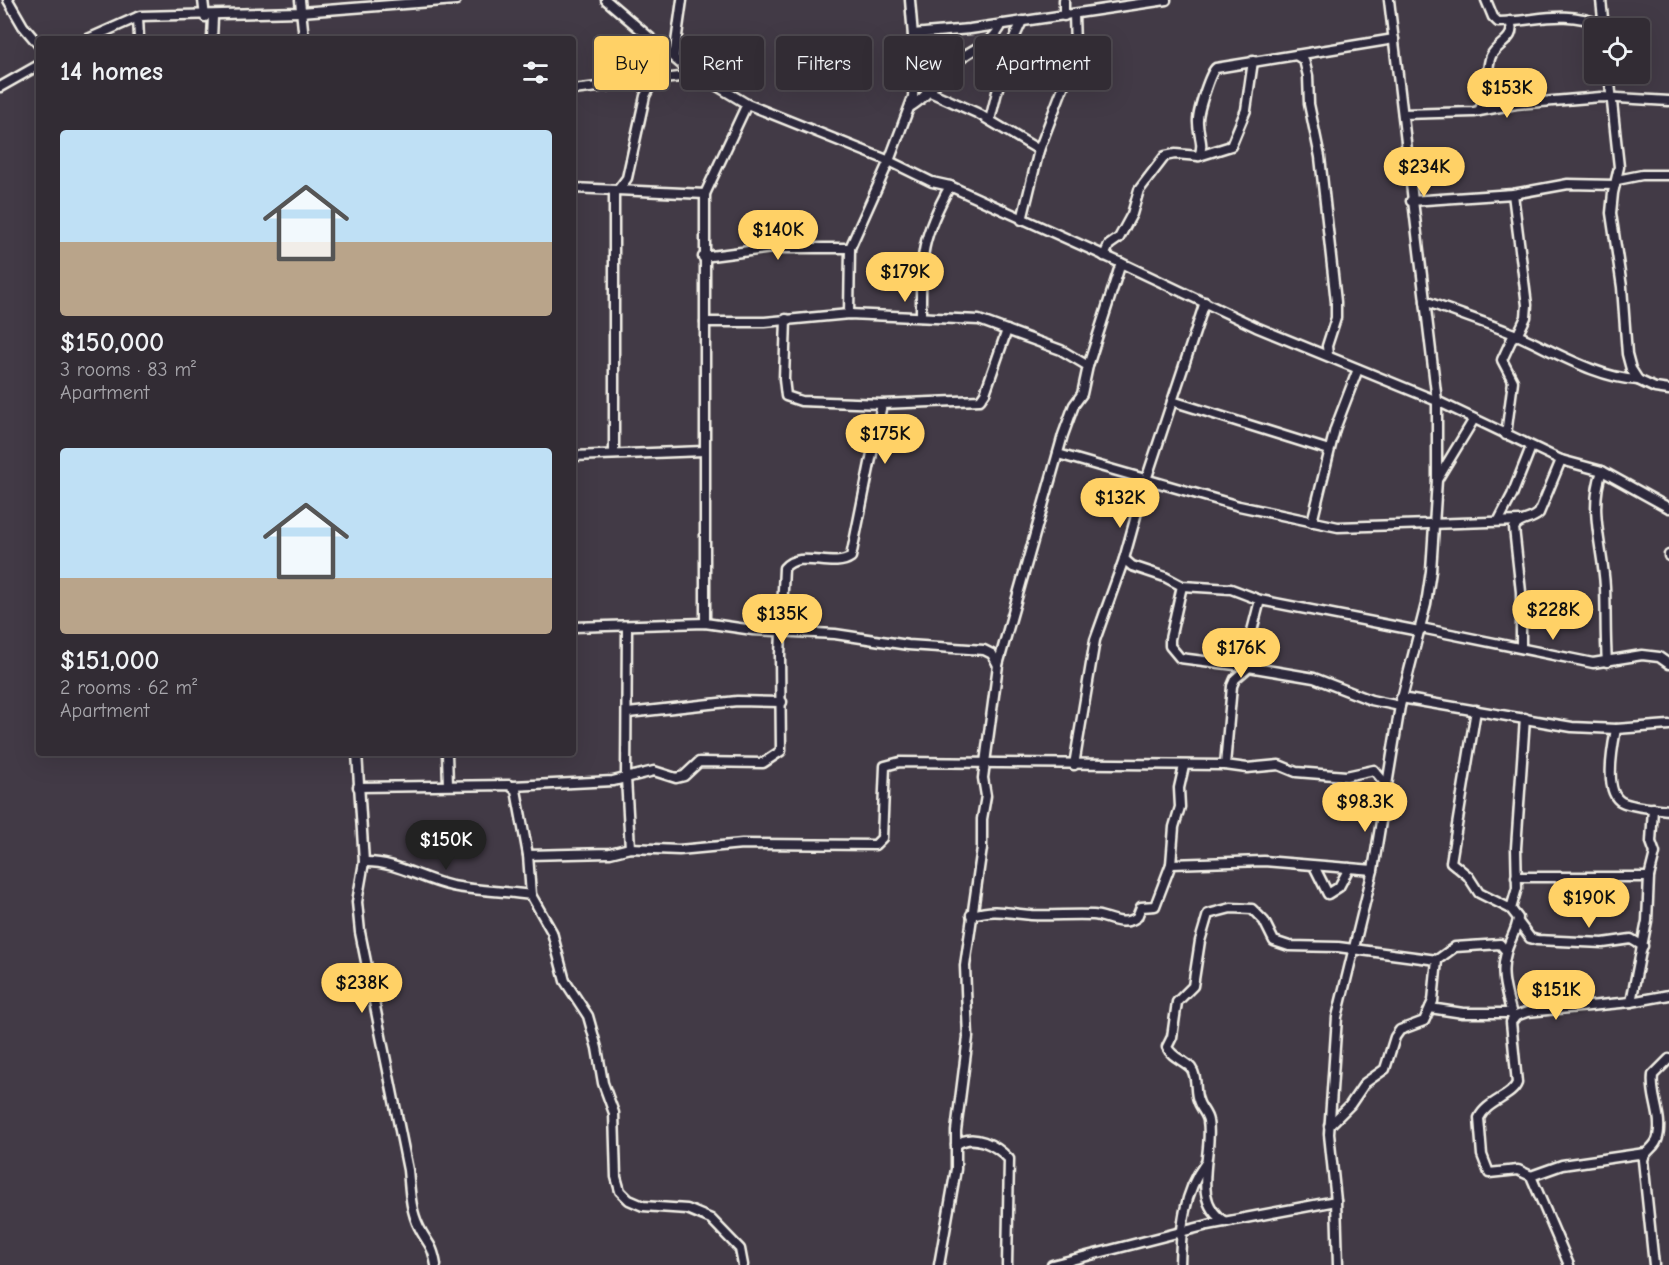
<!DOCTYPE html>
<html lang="en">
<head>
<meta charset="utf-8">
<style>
  :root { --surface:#322c34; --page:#3a343c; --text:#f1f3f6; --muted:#a8a7ac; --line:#4d484f; --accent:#ffd166 }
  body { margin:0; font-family:"Comic Neue",sans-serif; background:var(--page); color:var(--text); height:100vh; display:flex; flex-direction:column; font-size:22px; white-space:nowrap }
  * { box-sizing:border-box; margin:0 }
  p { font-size:20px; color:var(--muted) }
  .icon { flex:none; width:33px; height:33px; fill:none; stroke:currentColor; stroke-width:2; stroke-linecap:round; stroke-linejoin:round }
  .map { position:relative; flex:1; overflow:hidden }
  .sheet { position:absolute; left:36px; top:36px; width:540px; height:720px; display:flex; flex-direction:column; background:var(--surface); border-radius:6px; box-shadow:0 6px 24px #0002,0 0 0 2px var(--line) }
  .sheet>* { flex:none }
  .banner { position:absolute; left:594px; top:36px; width:570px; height:54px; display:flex; gap:12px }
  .tools { position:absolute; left:1584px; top:18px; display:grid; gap:12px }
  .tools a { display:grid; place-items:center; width:66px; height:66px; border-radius:6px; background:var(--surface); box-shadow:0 6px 24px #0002,0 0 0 2px var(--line); font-size:30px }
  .price { position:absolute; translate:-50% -51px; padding:0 14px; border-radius:21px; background:var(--accent); color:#111; font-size:20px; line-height:39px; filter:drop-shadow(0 2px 3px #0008) }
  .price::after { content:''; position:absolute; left:50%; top:36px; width:18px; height:14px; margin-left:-9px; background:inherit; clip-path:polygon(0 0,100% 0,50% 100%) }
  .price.on { background:#222; color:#fff }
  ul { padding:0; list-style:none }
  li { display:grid; align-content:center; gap:12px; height:318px; padding:0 24px }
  li span { display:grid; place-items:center; height:186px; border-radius:6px; color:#555 }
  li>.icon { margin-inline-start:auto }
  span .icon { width:108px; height:108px; fill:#fffc; stroke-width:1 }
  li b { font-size:26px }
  h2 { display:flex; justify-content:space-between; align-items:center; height:72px; padding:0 24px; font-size:26px }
  .chip { padding:0 21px; border-radius:6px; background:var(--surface); box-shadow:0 6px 24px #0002,0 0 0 2px var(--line); font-size:21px; line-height:54px }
  .chip.on { background:var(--accent); color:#111 }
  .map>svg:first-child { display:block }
</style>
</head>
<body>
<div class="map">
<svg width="1669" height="1265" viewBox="0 0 1669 1265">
  <rect width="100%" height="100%" fill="#423a46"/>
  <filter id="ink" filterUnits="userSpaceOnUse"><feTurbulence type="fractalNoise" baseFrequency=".0167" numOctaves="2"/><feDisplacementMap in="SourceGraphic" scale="12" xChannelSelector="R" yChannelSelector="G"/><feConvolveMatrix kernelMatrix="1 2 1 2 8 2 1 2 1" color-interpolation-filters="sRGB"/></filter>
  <g filter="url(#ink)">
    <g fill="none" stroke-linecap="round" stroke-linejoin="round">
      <defs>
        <g id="minor">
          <polyline points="8,0 23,26 39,45"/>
          <polyline points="203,0 205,17"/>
          <polyline points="300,0 304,39"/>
          <polyline points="606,0 682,65 747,104 887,160 932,182 950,186 1121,263 1256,327 1437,401 1561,460 1602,471 1669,508"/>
          <polyline points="1064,0 1064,16"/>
          <path d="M 1486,0 L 1493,17 L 1498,22 C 1540,21 1560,9 1604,25"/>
          <polyline points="1601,0 1604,28"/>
          <polyline points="138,17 139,39"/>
          <polyline points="913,34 970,29 1166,0"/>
          <polyline points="88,39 140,16 301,12 456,0"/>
          <polyline points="212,39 213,17"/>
          <polyline points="1296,55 1304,60 1308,76 1309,104 1320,157 1336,302 1336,318 1327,346 1328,355"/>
          <polyline points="674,57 682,0"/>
          <polyline points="1609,74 1619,167 1613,193 1611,213 1622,287 1627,354 1631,369 1638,380 1655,388 1669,390"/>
          <polyline points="915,82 928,91 977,113 1039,150"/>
          <polyline points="0,87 39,65"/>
          <polyline points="573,90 696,75"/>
          <path d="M 910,107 C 928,97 943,73 960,59 C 977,45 992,45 1002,24"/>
          <path d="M 1479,111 C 1491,91 1485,70 1491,56 C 1498,42 1517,40 1510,21"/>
          <polyline points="1403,114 1474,112 1516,104 1601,97 1669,101"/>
          <polyline points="990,120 1006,56 1022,21"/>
          <path d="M 1199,156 C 1205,143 1197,134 1198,120 C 1198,111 1210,72 1216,68 L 1394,39"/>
          <polyline points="1617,180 1642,175 1669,175"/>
          <polyline points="573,188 705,194"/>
          <polyline points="618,190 627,178 645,96 649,88 661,79"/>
          <polyline points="1513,194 1527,305 1526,317 1517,336"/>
          <polyline points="1411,201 1513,194 1568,184 1615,185"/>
          <polyline points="1022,220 1039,150 1070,69 1075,47 1074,14"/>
          <polyline points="1104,256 1109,245 1119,238 1132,214 1139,190 1165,156 1175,154 1199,156 1231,146 1246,110 1253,61"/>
          <polyline points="703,257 772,248 850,248"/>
          <path d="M 1425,301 C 1456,313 1487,323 1517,335 C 1554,351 1597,378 1638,380"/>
          <polyline points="849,314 850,248 889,161 913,97 915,60 910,0"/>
          <path d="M 921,317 C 921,257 920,240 950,186"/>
          <polyline points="786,319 784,379 786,396 801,401 882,404"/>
          <polyline points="705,322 765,322 849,314 979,320 1061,350 1088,366"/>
          <polyline points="1172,401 1329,450"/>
          <polyline points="1506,435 1513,381 1502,360 1514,334"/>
          <polyline points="614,454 614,190"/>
          <polyline points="1058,454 1239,506 1338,527 1520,521"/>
          <polyline points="573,456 704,451"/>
          <path d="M 1602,471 C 1588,510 1603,547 1605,587 C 1606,612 1605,637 1607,662"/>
          <polyline points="1437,480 1474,419"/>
          <polyline points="1499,520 1512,495 1531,447"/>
          <polyline points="1312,522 1335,429 1358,369"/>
          <polyline points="1669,556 1669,555"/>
          <polyline points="1124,559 1132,566 1165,577 1182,586 1231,589 1260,600 1419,631"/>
          <polyline points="1182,586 1170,639 1170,646 1180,658 1243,666 1314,678 1371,700 1400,706"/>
          <polyline points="705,623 705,194 747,104"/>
          <polyline points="573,627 705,623 753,630 835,634 908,645 984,650 992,654 998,665"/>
          <polyline points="627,627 626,778 630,848"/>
          <polyline points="1421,628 1593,663 1642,655 1659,657 1669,664"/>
          <path d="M 1521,647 L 1521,592 L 1514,528 C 1519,518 1532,521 1539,513 L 1561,460"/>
          <polyline points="1243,666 1260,600"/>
          <polyline points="1401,698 1572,727 1616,729 1669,725"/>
          <path d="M 1476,710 L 1451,862 L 1468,876 L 1479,893 L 1511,909 L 1518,918 C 1517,930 1509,941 1506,953 C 1499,976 1508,997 1513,1019"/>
          <polyline points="628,713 737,701 782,702"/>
          <path d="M 1616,729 C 1613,745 1603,793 1622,802 C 1635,808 1654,808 1669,810"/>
          <path d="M 357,753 L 364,862 L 357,902 L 360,932 L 408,1170 C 410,1189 410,1209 419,1227 C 427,1244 432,1242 436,1265"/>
          <polyline points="447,753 448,785"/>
          <polyline points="1074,765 1095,640 1124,559 1146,480 1205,302"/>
          <polyline points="1225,765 1232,686 1235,679 1249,667"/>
          <path d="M 513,786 L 613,781 L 654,771 L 676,778 L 684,776 L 699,762 L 763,763 L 781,751 L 780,655 L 784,568 C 800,549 833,570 851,557 L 882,404 L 980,400 L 985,393 L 1007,330"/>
          <polyline points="358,787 509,785 516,790 528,855 531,895 552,932 565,981 588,1016 597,1048 603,1083 614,1113 616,1177 620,1191 629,1200 643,1206 687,1209 711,1219 740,1249 743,1265"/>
          <polyline points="528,855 610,853 630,848 679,850 742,844 875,845 882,838 885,766 900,762 1225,765 1247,768 1279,765 1296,772 1346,776 1374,770 1385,783"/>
          <path d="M 364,862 C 396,861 420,879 452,886 C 478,891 505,891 531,895"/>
          <polyline points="1171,864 1174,827 1180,807 1179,788 1184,766"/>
          <polyline points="1314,866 1328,894 1339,887 1349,868"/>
          <polyline points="1516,877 1649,877"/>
          <polyline points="1511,909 1517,888 1516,848 1525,718"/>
          <path d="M 971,915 C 999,908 1004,913 1031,915 C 1052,916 1072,914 1093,915 C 1108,916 1122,928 1137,917 L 1141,907 L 1155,906 L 1171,864 L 1264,861 L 1373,870"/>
          <polyline points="1518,922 1530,938 1537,940 1603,943 1631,939 1643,946"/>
          <polyline points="1631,1002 1647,921 1649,877 1655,853 1651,842 1653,808"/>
          <polyline points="1430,1008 1463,1013 1511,1013"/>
          <polyline points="1329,1126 1350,1105 1365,1083 1385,1069 1395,1037 1400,1030 1424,1021 1433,1001 1437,960"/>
          <path d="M 956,1145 C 973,1132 996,1145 1009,1159 L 1007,1265"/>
          <polyline points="1531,1176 1562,1165 1645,1153"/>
          <path d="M 1225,1222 C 1189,1200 1214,1153 1208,1121 C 1207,1113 1200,1108 1198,1100 C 1194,1091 1198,1077 1191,1068 C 1184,1060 1172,1058 1167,1047 L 1172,1037 L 1177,1002 L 1193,986 L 1200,941 L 1208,914 L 1231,908 L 1252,909 L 1264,921 L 1274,941 L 1289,946 L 1338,947 L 1437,960 L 1455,947 L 1500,944 L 1506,951"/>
          <polyline points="939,1265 956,1169 956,1131 968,1037 965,966 982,848 982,819 986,796 983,778 998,665 1063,435 1074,405 1082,394 1088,366 1121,263"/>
          <polyline points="1052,1265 1208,1225 1336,1201"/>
          <path d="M 1180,1265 C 1181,1229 1183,1193 1205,1164"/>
          <polyline points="1338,1265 1336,1201 1329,1134 1337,1017 1373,870 1400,706 1426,604 1431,571 1437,480 1437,401 1389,0"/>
          <path d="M 1569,1265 L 1531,1176 L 1518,1170 L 1489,1173 L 1482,1155 L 1479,1118 C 1487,1101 1512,1097 1517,1083 L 1511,1022 L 1516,1016 L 1527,1012 L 1631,1002 L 1669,995"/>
          <path d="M 1654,1265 L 1643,1160 C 1645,1150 1656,1148 1658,1137 C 1663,1116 1650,1096 1653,1075 L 1669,1059"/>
        </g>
      </defs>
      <use href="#minor" stroke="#f4f1e8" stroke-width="13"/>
      <use href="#minor" stroke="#2f2a3d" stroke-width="8"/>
    </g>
  </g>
</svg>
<div class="tools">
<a><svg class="icon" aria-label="locate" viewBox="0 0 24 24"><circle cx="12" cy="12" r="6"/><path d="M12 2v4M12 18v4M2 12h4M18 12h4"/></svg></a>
</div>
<b class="price" style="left:1507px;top:119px">$153K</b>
<b class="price" style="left:1424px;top:198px">$234K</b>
<b class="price" style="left:778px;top:261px">$140K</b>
<b class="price" style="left:905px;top:303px">$179K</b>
<b class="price" style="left:885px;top:465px">$175K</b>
<b class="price" style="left:1120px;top:529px">$132K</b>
<b class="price" style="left:1553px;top:641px">$228K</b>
<b class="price" style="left:782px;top:645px">$135K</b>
<b class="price" style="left:1241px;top:679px">$176K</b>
<b class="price" style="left:1365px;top:833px">$98.3K</b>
<b class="price on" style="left:446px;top:871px">$150K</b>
<b class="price" style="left:1589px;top:929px">$190K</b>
<b class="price" style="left:362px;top:1014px">$238K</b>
<b class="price" style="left:1556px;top:1021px">$151K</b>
<div class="banner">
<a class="chip on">Buy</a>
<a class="chip">Rent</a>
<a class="chip">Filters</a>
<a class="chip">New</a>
<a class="chip">Apartment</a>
</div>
<section class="sheet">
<h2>14 homes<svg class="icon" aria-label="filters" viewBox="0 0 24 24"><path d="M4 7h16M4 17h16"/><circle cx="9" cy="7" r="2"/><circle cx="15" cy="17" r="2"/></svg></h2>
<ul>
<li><span style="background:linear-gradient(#bfe0f5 60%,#b9a48a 0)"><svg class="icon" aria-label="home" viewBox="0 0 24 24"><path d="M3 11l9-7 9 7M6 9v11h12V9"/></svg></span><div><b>$150,000</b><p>3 rooms · 83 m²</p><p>Apartment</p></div></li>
<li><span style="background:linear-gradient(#bfe0f5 70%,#b9a48a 0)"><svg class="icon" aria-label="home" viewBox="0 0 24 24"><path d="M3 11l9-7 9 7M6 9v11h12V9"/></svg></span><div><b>$151,000</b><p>2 rooms · 62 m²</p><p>Apartment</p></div></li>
</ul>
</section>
</div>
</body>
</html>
